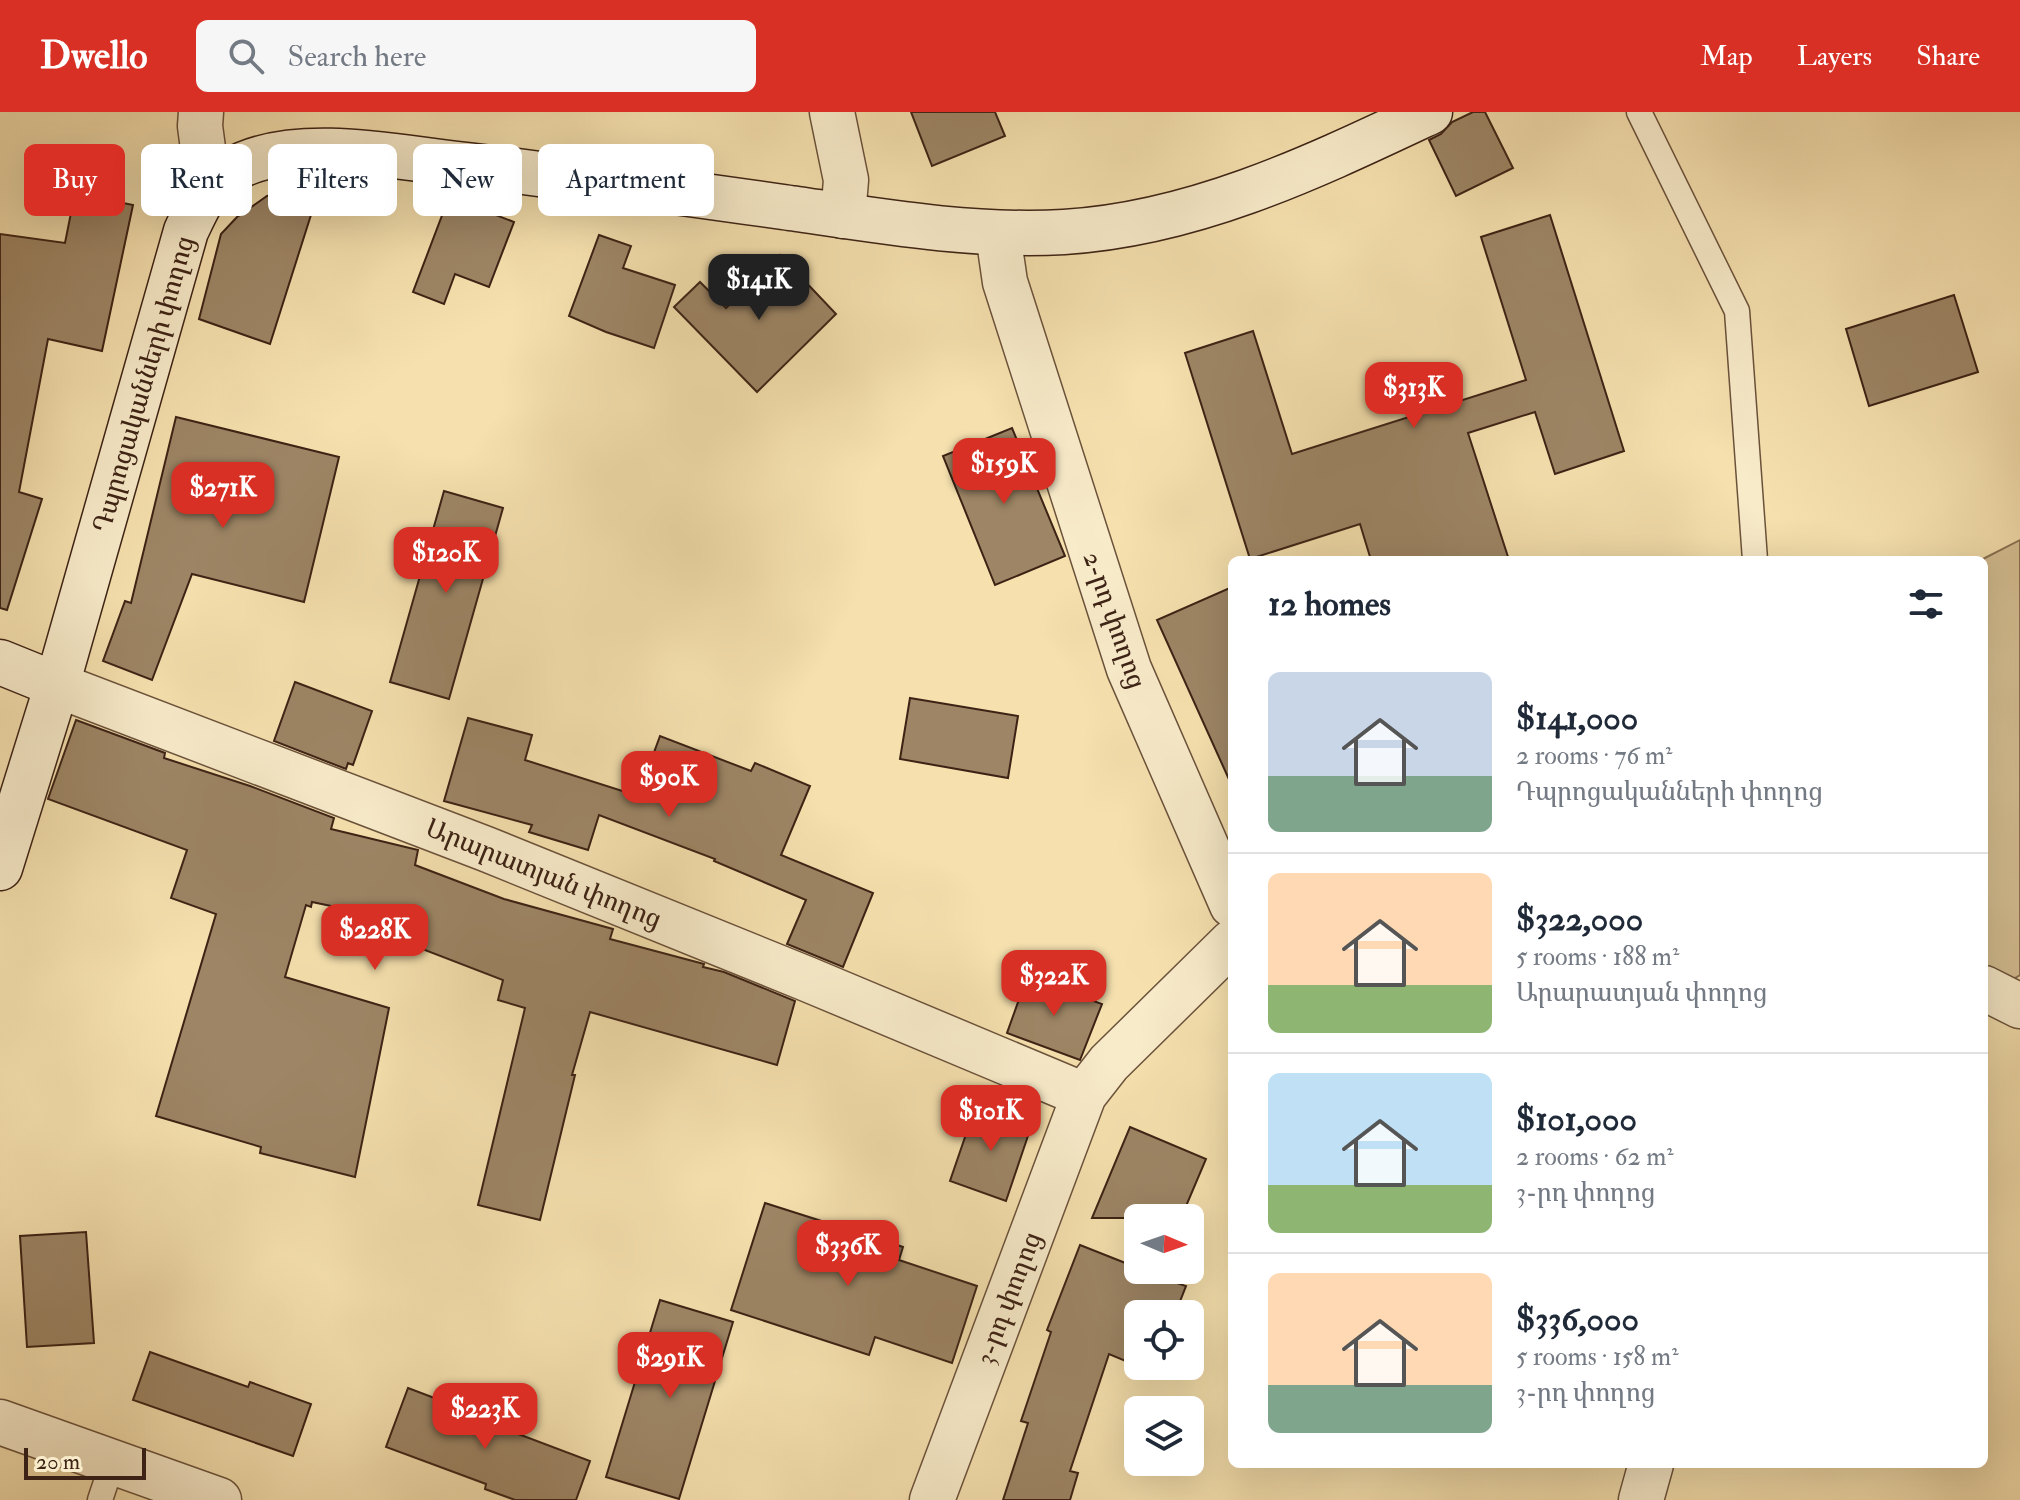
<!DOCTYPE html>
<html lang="en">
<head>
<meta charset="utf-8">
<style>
  :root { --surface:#fff; --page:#f6f6f7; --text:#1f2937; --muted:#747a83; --line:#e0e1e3; --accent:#d93025 }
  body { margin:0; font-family:"IM FELL Double Pica","Noto Serif Armenian",serif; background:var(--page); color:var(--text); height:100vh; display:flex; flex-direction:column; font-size:30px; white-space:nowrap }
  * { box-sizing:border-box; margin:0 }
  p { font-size:26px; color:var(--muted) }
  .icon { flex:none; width:44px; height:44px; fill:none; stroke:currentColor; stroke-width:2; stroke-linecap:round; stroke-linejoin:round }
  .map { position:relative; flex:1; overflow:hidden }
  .panel { position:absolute; left:1228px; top:444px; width:760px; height:912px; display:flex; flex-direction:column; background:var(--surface); border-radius:12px; box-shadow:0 8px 32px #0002 }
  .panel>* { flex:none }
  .guide { position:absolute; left:24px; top:32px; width:760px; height:72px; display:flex; gap:16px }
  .needle { width:52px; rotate:92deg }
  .controls { position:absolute; left:1124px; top:1092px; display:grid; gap:16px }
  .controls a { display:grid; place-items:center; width:80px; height:80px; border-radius:12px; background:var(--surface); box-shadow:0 8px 32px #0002; font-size:40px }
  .scale { position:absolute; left:24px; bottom:20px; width:122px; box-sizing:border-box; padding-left:8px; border:4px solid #3d2315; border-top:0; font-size:22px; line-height:28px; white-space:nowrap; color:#3d2315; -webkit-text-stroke:6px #f8ebca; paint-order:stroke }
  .price { position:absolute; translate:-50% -68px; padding:0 18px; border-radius:16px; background:var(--accent); color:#fff; font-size:26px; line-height:52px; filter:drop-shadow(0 2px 4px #0008) }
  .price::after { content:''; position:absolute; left:50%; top:48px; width:24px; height:18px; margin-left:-12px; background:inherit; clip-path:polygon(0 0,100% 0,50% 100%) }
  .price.on { background:#222; color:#fff }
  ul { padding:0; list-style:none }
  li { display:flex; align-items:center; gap:24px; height:200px; padding:0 40px }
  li+li { border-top:2px solid var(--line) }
  li span { display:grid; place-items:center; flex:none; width:224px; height:160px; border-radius:12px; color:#555 }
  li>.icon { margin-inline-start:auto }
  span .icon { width:96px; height:96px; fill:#fffc; stroke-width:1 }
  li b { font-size:34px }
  h2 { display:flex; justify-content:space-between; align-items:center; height:96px; padding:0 40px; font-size:34px }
  .pill { padding:0 28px; border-radius:12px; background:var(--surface); box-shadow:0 8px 32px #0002; font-size:28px; line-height:72px }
  .pill.on { background:var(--accent); color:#fff }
  header { display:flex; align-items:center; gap:48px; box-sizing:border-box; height:112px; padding:0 40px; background:var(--accent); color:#fff }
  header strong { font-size:38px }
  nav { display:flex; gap:44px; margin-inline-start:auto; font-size:28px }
  .search { width:560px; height:72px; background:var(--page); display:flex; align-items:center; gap:20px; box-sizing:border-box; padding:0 28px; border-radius:12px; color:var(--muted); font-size:30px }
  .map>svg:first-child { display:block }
</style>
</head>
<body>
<header>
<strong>Dwello</strong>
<div class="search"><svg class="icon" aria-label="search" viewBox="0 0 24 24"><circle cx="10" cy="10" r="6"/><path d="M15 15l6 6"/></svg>Search here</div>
<nav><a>Map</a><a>Layers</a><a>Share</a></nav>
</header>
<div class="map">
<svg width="2020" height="1388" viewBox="0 0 2020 1388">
  <rect width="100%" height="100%" fill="#f5e0ae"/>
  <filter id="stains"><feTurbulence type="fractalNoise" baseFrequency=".0025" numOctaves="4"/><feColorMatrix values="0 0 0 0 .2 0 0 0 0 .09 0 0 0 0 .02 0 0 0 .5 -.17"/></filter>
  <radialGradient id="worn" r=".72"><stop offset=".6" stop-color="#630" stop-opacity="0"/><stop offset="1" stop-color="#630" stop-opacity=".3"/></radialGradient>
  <polygon fill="#d6c094" stroke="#8a7254" stroke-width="2" points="2020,428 2020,863 1992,880 1984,866 1984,448 1981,448"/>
  <g fill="#9d8565" stroke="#3d2315" stroke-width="2">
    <polygon points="911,0 995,0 1005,24 932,54"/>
    <polygon points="1473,0 1485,0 1513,56 1456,84 1429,28 1441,22 1452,10"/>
    <polygon points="296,78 317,84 270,232 199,207 221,122 237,105 267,84"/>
    <polygon points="75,81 133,93 102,239 48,227 19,380 42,387 7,498 0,496 0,122 65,131"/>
    <polygon points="449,85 514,110 489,175 455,162 444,192 413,180"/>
    <polygon points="1550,103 1624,339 1555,362 1535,300 1468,321 1509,448 1371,448 1360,412 1250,447 1185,241 1253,219 1292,342 1526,268 1481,125"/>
    <polygon points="599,123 631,134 623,156 675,173 654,236 606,220 569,204"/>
    <polygon points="780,143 836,202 757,280 674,195 700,170 726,196"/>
    <polygon points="1954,183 1978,260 1869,294 1846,217"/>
    <polygon points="176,305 339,345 304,490 192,462 152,568 103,549 125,489 131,491"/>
    <polygon points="1012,316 1065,444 995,473 943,344"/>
    <polygon points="444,379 503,396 449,587 390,570"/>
    <polygon points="1232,475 1232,674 1157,508"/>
    <polygon points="295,570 372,599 353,653 348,651 346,657 274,629"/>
    <polygon points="910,586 1018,604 1008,666 900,647"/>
    <polygon points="468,606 532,623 525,648 638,684 660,624 751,659 755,651 810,674 781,743 873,781 843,855 787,832 806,788 714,749 715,747 599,703 588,738 529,720 532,713 444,689"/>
    <polygon points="76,608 165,641 164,646 250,674 334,706 331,717 418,738 415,753 504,787 613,817 610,827 704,852 703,855 724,860 795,889 777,953 590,900 572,963 575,963 540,1108 478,1093 525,896 498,888 503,868 404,830 412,811 312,790 311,795 306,793 285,865 389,896 355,1065 260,1041 261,1035 156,1004 216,802 171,786 187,738 48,687"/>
    <polygon points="1027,865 1102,892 1080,948 1007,921"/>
    <polygon points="976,993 1032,1012 1006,1089 950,1069"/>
    <polygon points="1130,1015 1206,1047 1181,1106 1092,1106"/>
    <polygon points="765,1091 903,1135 899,1148 977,1174 952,1251 875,1225 869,1243 731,1198"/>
    <polygon points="86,1120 94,1231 27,1235 20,1124"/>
    <polygon points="1080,1133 1138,1156 1138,1158 1186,1174 1175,1202 1138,1202 1138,1254 1154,1254 1152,1260 1109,1242 1070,1359 1078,1361 1070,1388 1003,1388 1028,1311 1021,1309 1051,1220 1047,1218"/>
    <polygon points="660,1188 733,1210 679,1387 606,1365"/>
    <polygon points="150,1240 248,1275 250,1270 311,1292 293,1344 133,1288"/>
    <polygon points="408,1276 490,1307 489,1311 590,1349 576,1388 515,1388 485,1377 486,1372 386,1335"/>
  </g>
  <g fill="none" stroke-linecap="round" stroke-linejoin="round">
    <defs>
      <g id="lane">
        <polyline points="1639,0 1737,199 1755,448"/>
        <polyline points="100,1388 112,1352"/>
      </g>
      <g id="street">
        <polyline points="201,0 200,14 208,74"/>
        <polyline points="832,0 846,68 843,104"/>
        <polyline points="998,122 1005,170 1129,557 1232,793"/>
        <polyline points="57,573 486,737 807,867 1084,983"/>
        <polyline points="1984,876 2020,894"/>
        <polyline points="0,1310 219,1388"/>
        <polyline points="932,1388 1084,983 1109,951 1232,830"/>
        <polyline points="1641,1388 1651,1352"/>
      </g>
      <g id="secondary">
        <polyline points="0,550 57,573"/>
        <path d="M 0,756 L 57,573 L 186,119 C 202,86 208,67 244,52 C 305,26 394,45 458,52 C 572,65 684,81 797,97 C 885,110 975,125 1064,120 C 1195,112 1313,55 1430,0"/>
      </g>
    </defs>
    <use href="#lane" stroke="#6b523b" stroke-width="27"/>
    <use href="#street" stroke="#6b523b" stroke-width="47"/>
    <use href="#secondary" stroke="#3d2315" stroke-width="47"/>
    <use href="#lane" stroke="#f8ebca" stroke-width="24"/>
    <use href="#street" stroke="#f8ebca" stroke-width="44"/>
    <use href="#secondary" stroke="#f8ebca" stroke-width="44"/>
  </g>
  <g text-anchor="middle" stroke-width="7" stroke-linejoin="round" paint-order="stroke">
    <g font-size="26" fill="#3d2315" stroke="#f8ebca">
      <text transform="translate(143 272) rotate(-74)" y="9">Դպրոցականների փողոց</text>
      <text transform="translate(1115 508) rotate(71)" y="9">2-րդ փողոց</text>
      <text transform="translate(544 761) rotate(22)" y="9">Արարատյան փողոց</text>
      <text transform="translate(1008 1186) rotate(-69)" y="9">3-րդ փողոց</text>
    </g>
  </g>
  <rect width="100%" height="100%" filter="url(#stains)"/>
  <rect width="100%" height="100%" fill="url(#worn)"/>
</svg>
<div class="controls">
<a><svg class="needle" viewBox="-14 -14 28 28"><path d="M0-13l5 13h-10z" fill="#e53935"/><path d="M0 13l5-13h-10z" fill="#747a83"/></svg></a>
<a><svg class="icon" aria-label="locate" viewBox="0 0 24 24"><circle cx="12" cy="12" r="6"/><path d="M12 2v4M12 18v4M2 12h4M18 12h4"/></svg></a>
<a><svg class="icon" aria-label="layers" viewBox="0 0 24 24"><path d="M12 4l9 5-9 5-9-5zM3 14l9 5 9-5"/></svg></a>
</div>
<div class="scale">20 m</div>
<b class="price on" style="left:759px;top:210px">$141K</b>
<b class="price" style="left:1414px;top:318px">$313K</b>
<b class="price" style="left:1004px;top:394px">$159K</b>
<b class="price" style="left:223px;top:418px">$271K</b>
<b class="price" style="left:446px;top:483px">$120K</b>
<b class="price" style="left:669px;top:707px">$90K</b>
<b class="price" style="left:375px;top:860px">$228K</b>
<b class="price" style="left:1054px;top:906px">$322K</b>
<b class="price" style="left:991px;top:1041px">$101K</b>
<b class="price" style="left:848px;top:1176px">$336K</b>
<b class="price" style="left:670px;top:1288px">$291K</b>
<b class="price" style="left:485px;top:1339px">$223K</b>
<div class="guide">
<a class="pill on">Buy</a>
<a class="pill">Rent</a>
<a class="pill">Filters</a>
<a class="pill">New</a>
<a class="pill">Apartment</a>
</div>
<section class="panel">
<h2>12 homes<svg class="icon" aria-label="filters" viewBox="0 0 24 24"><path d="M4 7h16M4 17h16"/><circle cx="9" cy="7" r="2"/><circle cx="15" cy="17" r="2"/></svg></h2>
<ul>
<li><span style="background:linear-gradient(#c9d6e8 65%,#7fa58c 0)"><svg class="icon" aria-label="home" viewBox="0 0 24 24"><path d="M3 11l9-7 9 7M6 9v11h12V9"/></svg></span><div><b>$141,000</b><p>2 rooms · 76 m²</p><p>Դպրոցականների փողոց</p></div></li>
<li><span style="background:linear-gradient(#ffd9b3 70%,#8fb573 0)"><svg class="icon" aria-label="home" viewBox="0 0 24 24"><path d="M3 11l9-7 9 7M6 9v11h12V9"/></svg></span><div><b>$322,000</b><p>5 rooms · 188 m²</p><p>Արարատյան փողոց</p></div></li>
<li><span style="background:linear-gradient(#bfe0f5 70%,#8fb573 0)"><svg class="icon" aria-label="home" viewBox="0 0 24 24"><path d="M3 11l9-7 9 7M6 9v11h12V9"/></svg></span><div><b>$101,000</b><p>2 rooms · 62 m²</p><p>3-րդ փողոց</p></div></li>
<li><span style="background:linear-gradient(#ffd9b3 70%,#7fa58c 0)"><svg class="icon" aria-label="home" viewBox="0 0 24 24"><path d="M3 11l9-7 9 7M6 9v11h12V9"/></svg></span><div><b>$336,000</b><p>5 rooms · 158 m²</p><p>3-րդ փողոց</p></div></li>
</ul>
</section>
</div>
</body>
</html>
